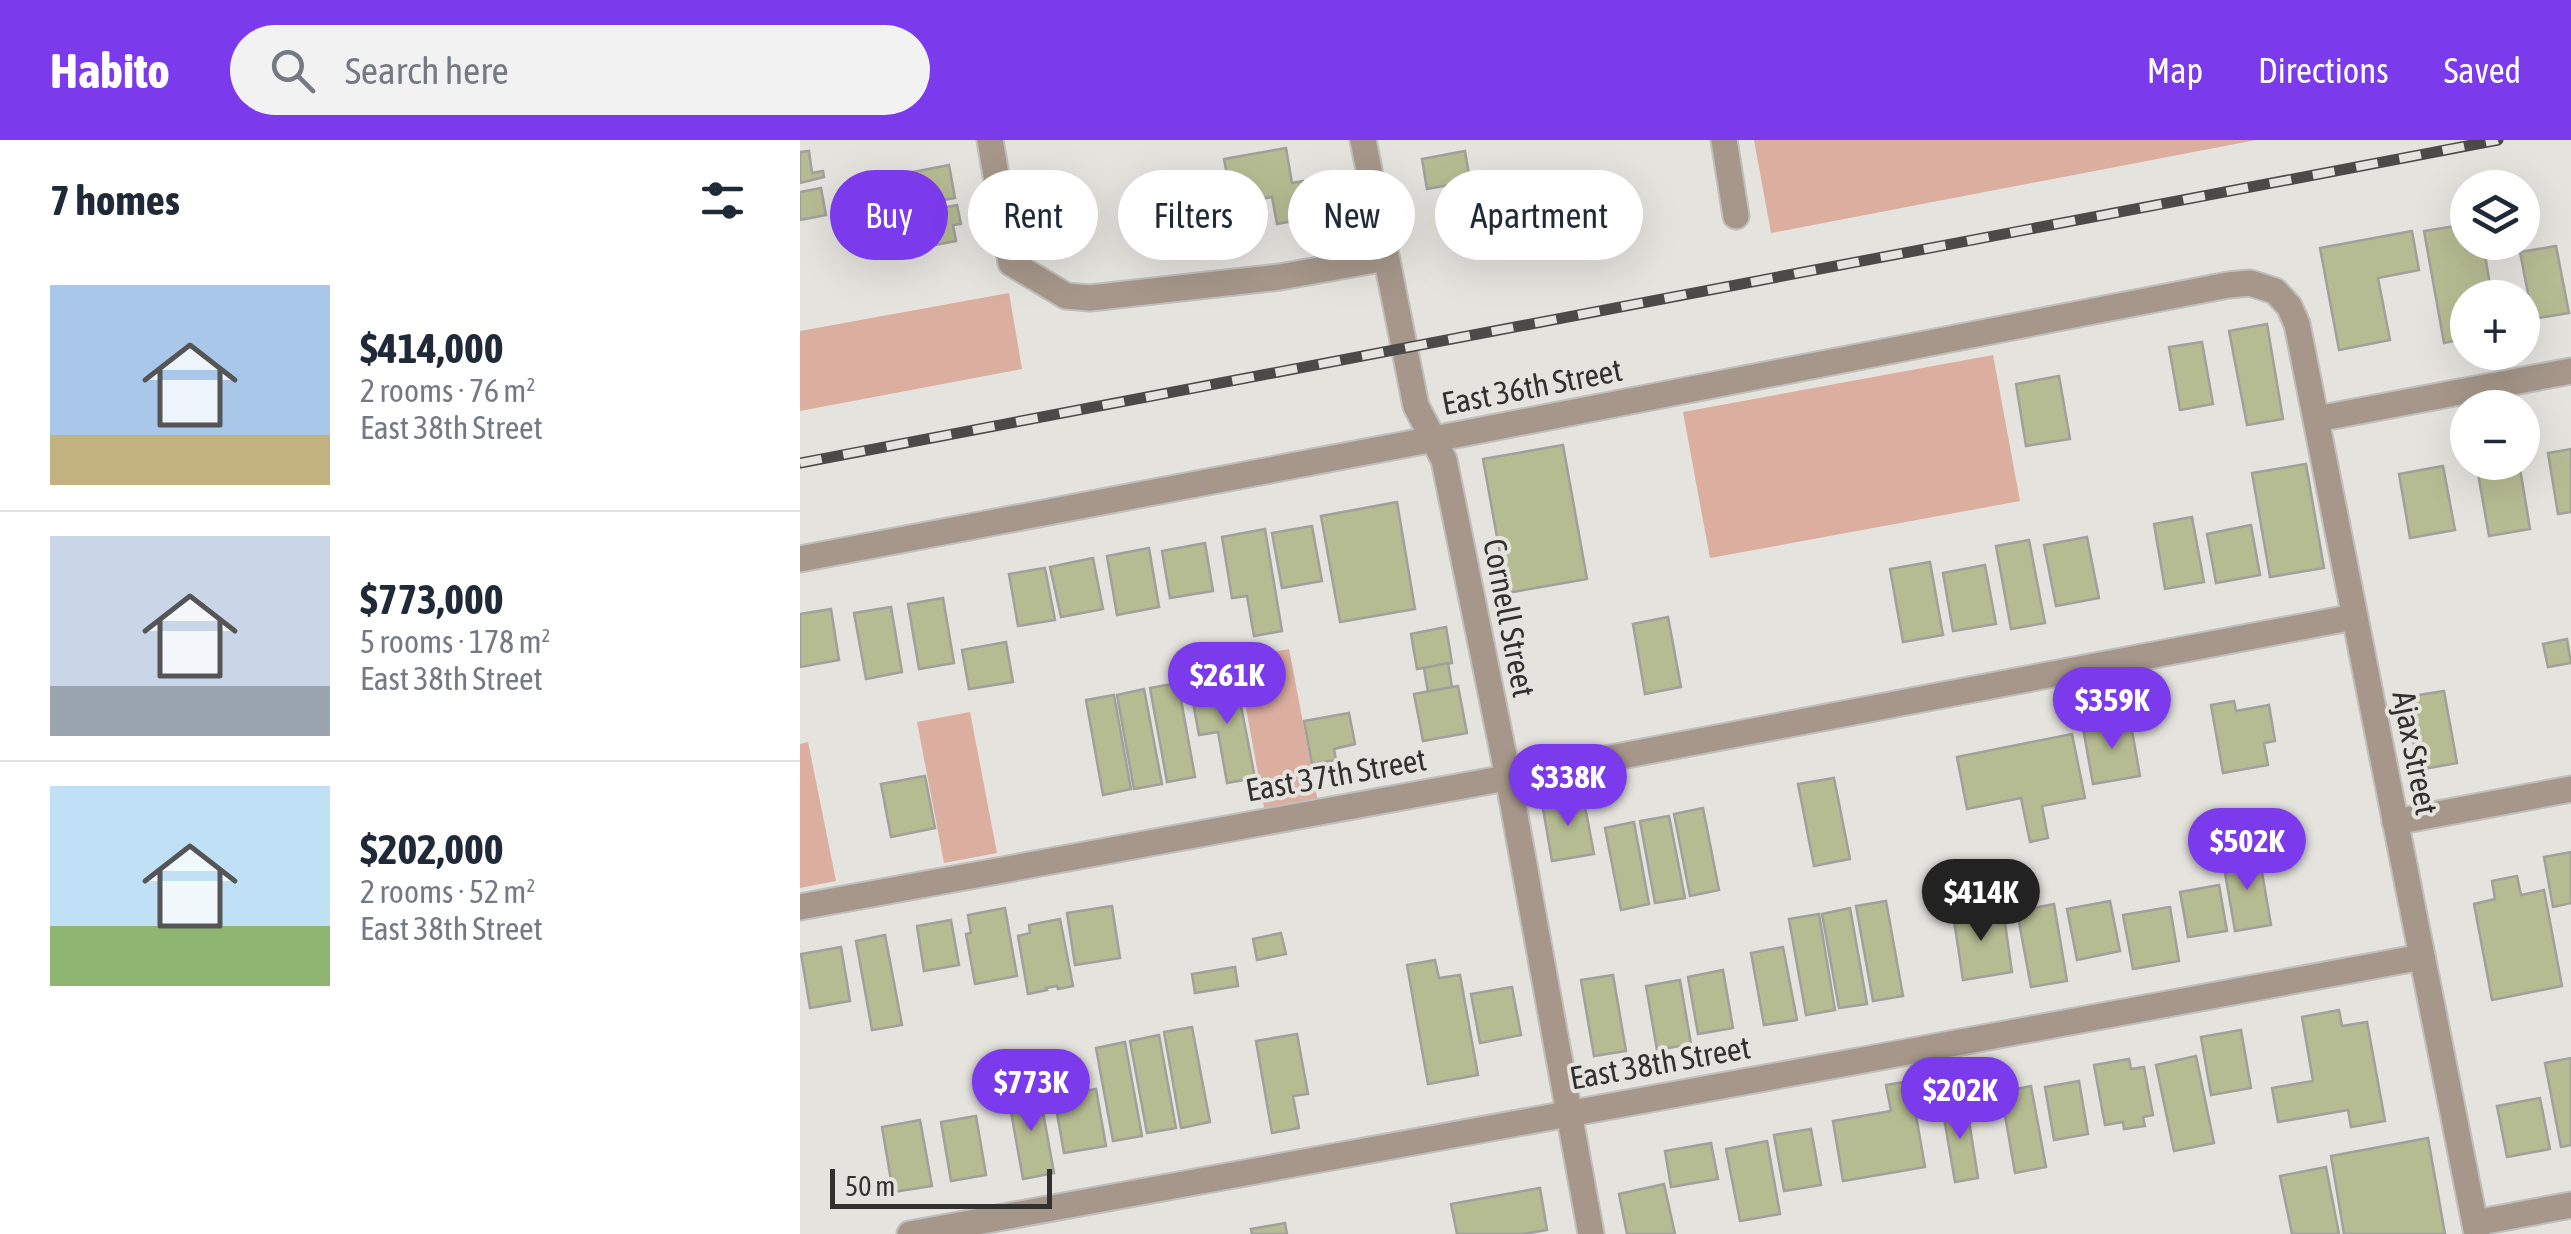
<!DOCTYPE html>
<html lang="en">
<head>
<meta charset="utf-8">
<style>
  :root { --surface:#fff; --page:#f2f2f3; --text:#1f2937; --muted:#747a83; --line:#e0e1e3; --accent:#7c3aed }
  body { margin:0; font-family:"Asap Condensed",sans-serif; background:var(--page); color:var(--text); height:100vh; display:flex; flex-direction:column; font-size:38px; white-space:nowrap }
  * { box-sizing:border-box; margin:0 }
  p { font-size:32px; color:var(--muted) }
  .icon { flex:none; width:55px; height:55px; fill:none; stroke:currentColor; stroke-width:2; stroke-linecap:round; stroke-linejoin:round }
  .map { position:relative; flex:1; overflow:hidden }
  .drawer { display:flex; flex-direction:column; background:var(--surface); width:800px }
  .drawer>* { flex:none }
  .top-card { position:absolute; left:30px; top:30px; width:950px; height:90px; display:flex; gap:20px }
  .controls { position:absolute; left:1650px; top:30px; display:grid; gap:20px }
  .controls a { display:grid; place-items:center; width:90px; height:90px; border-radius:50%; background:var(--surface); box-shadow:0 10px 40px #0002; font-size:50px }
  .scale { position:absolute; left:30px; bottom:25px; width:222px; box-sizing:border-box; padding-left:10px; border:5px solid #323130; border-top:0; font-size:28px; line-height:35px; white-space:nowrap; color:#323130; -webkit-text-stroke:8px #e4e3de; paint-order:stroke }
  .price { position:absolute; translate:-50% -85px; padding:0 22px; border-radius:35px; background:var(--accent); color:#fff; font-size:32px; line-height:65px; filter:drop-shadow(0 2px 5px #0008) }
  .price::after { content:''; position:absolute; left:50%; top:60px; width:30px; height:22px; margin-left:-15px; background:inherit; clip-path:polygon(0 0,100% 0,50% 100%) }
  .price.current { background:#222; color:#fff }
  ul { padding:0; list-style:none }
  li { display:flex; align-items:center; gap:30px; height:250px; padding:0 50px }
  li+li { border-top:2px solid var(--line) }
  li span { display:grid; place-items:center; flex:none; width:280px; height:200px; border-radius:0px; color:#555 }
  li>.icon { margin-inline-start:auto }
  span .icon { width:120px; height:120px; fill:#fffc; stroke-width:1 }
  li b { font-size:42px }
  h2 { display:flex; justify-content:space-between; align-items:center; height:120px; padding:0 50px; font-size:42px }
  .pill { padding:0 35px; border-radius:45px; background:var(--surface); box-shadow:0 10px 40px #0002; font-size:35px; line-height:90px }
  .pill.current { background:var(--accent); color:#fff }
  header { display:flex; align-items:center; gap:60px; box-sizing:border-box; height:140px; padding:0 50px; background:var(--accent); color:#fff }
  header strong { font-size:48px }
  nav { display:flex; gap:55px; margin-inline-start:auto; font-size:35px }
  .search { width:700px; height:90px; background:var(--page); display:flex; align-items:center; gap:25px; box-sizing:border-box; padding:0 35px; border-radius:55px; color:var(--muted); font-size:38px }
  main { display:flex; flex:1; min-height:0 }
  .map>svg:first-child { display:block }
</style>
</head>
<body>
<header>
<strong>Habito</strong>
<div class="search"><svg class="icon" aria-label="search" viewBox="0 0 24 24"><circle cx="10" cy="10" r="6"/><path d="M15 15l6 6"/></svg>Search here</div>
<nav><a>Map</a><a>Directions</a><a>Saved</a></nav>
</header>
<main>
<section class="drawer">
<h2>7 homes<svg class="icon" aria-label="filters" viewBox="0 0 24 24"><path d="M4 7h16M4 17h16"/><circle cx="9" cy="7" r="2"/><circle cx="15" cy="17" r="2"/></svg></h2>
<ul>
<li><span style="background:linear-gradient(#a9c7e8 75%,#c2b280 0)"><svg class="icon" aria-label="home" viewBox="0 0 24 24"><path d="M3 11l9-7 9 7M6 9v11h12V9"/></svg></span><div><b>$414,000</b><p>2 rooms · 76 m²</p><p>East 38th Street</p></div></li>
<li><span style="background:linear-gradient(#c9d6e8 75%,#9aa5b1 0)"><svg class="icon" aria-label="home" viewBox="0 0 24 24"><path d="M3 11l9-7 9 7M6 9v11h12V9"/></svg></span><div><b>$773,000</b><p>5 rooms · 178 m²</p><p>East 38th Street</p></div></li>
<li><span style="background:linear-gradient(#bfe0f5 70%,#8fb573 0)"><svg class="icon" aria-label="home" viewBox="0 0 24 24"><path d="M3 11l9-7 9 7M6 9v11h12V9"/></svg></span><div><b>$202,000</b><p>2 rooms · 52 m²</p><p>East 38th Street</p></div></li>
</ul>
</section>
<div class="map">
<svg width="1771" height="1094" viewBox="0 0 1771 1094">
  <rect width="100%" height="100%" fill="#e4e3de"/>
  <g fill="#dbaea0">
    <polygon points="954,0 1456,0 971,93"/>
    <polygon points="209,153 222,229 0,271 0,191"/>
    <polygon points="1193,215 1220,361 910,418 883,272"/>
    <polygon points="489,509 518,662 465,672 437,519"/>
    <polygon points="170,572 197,713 144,723 117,582"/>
    <polygon points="8,602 36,741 0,748 0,604"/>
  </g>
  <g fill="#b6bc92" stroke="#a0a09c" stroke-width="2.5">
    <polygon points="486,8 492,43 503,41 509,78 477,84 472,57 432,64 424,19"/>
    <polygon points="9,11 12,33 23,31 24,37 0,43 0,15 1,12"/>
    <polygon points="665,11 670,41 627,49 622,19"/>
    <polygon points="149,25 155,58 99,68 92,36"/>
    <polygon points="21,48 26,75 0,80 0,52"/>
    <polygon points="157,65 161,84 153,85 156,101 103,111 96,77"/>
    <polygon points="1668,84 1668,102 1683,102 1692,158 1668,158 1668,198 1644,203 1624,91"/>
    <polygon points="1612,91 1619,130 1578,138 1590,200 1539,210 1520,108"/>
    <polygon points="1756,106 1769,173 1733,179 1720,112"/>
    <polygon points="1467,184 1483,279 1447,285 1429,191"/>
    <polygon points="1402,202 1413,264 1380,270 1369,207"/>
    <polygon points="1259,236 1270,299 1226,306 1216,244"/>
    <polygon points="763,305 787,439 707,453 683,319"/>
    <polygon points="1771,309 1771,372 1758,374 1748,313"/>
    <polygon points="1676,322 1719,322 1730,389 1689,396"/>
    <polygon points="1506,324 1524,428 1470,437 1452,333"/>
    <polygon points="1643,326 1655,390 1610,398 1599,334"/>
    <polygon points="597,362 615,469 540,482 521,376"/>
    <polygon points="1392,377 1404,442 1365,449 1354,384"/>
    <polygon points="1451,385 1460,435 1416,443 1407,394"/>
    <polygon points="512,386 522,441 482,448 472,393"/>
    <polygon points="465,389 482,491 454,496 447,456 432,458 422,397"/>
    <polygon points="1287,397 1299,458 1256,466 1244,405"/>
    <polygon points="1229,400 1245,483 1211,489 1196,406"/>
    <polygon points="405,403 413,451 370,458 362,411"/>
    <polygon points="349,408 359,467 317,475 307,416"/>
    <polygon points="293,418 303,469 261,477 250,427"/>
    <polygon points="1130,422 1143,495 1103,502 1090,429"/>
    <polygon points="1185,425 1196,484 1153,491 1143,433"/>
    <polygon points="245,428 255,480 218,486 209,434"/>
    <polygon points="143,458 154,523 119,529 108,464"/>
    <polygon points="91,467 102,532 66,539 54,473"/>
    <polygon points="31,469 39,520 0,527 0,474"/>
    <polygon points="868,477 881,547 845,554 833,484"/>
    <polygon points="646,487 652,523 617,529 611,494"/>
    <polygon points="1767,499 1771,523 1748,527 1743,504"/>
    <polygon points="206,502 213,542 169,549 162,510"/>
    <polygon points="648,523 652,547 628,552 624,528"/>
    <polygon points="435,535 455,638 427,643 418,592 399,595 393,562 411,559 407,540"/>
    <polygon points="378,543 395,637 367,642 350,548"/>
    <polygon points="658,546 667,593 623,601 614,554"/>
    <polygon points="344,549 362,644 334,649 317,555"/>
    <polygon points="1644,551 1657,623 1618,630 1606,557"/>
    <polygon points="314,555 331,649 303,655 286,560"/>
    <polygon points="1434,561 1436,571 1469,565 1475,601 1464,603 1468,625 1423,633 1411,565"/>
    <polygon points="549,573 555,604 534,609 536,620 512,624 504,581"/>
    <polygon points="1330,579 1340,636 1293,644 1283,588"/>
    <polygon points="1272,594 1285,658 1242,666 1248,698 1230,702 1221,658 1167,669 1157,617"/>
    <polygon points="125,636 135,688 91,697 81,644"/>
    <polygon points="1034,638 1050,719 1014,726 998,644"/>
    <polygon points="783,656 794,714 752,721 742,663"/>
    <polygon points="903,668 919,750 890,756 874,674"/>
    <polygon points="869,676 885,758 855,763 840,681"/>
    <polygon points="834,682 849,764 821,770 805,688"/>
    <polygon points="1771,712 1771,763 1753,767 1744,717"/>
    <polygon points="1459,715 1471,785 1435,791 1423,721"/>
    <polygon points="1717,736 1721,755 1744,750 1762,846 1692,860 1674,764 1695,759 1692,741"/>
    <polygon points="1419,745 1427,791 1388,797 1380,752"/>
    <polygon points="1086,761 1103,856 1073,861 1056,766"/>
    <polygon points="1310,761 1320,811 1277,820 1267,769"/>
    <polygon points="1254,764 1267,841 1231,847 1217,771"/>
    <polygon points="1172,765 1174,781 1204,776 1212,832 1163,840 1152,767"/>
    <polygon points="312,766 320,818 275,825 267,773"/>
    <polygon points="1370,767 1379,821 1333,829 1323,775"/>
    <polygon points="205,768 217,836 175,844 166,794 171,793 168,775"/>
    <polygon points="1050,768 1067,864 1039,868 1022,774"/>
    <polygon points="1019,774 1035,870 1006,875 989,779"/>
    <polygon points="260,779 273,846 258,849 257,846 246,848 247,850 228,854 218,796 230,793 229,785"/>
    <polygon points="151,780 159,825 124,831 117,786"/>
    <polygon points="481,793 486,814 457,820 453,799"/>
    <polygon points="85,795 102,885 72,890 56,801"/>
    <polygon points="41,807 50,861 10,868 1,814"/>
    <polygon points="983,807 997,880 964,885 951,813"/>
    <polygon points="635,820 639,838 660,835 678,935 628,944 607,825"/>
    <polygon points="435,827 438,846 395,853 392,834"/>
    <polygon points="923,830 933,888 898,894 888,837"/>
    <polygon points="813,835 826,911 794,916 781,840"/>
    <polygon points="880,840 891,904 857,910 846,846"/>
    <polygon points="712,847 721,895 680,903 671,854"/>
    <polygon points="1539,870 1542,886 1567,882 1585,981 1551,987 1548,970 1478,982 1472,948 1513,941 1502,877"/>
    <polygon points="392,887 410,982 381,988 364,892"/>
    <polygon points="1441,890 1451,948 1411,955 1401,897"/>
    <polygon points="497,894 508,954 493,956 499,988 472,993 456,901"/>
    <polygon points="359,895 376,988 347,993 330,901"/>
    <polygon points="325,902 342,996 313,1001 296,908"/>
    <polygon points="1396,916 1414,1003 1374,1011 1356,925"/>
    <polygon points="1771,918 1771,1005 1761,1007 1745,923"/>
    <polygon points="1329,919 1331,929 1344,927 1353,975 1343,977 1345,986 1324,989 1323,982 1305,985 1294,925"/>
    <polygon points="1110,941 1125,1027 1043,1041 1033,981 1091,971 1086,945"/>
    <polygon points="1279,941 1288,994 1254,1000 1245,947"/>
    <polygon points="1231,946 1246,1027 1215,1033 1201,952"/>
    <polygon points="296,949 306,1006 264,1013 254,956"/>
    <polygon points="239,950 254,1033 223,1039 208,955"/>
    <polygon points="1740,958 1750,1009 1707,1017 1697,966"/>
    <polygon points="1166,962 1178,1038 1155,1042 1142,966"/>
    <polygon points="176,976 186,1035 151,1041 141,982"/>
    <polygon points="120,980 132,1046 93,1052 82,987"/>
    <polygon points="1011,989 1021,1045 984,1051 974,995"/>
    <polygon points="1628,998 1645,1094 1544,1094 1531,1016"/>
    <polygon points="967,1001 980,1074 940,1081 926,1009"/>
    <polygon points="911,1003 918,1039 871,1047 865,1011"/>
    <polygon points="1526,1027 1539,1094 1492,1094 1480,1036"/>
    <polygon points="864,1044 875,1094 827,1094 819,1054"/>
    <polygon points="740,1048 747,1090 723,1094 657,1094 651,1064"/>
    <polygon points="485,1083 487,1094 452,1094 451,1089"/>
  </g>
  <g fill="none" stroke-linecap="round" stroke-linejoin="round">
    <defs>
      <g id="minor">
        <polyline points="190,0 211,123 266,156 290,158 480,137 586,118"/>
        <polyline points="563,0 616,266 644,320 708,637 791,1094"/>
        <polyline points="924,0 936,76"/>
        <polyline points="1517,279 1771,231"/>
        <polyline points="0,419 666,293 1428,145 1450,143 1475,151 1489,166 1497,184 1677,1094"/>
        <polyline points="1595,682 1771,649"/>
        <polyline points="0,767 679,643 1554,477"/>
        <polyline points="1675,1083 1771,1065"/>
        <path d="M 110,1094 C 614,1005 1118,909 1622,817"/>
      </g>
    </defs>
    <use href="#minor" stroke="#c0bfbb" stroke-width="29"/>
    <use href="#minor" stroke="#a6978a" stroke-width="25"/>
    <defs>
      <polyline id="rail" points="0,323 1698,0"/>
    </defs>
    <use href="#rail" stroke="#4b4a49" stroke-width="11"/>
    <use href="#rail" stroke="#e4e3de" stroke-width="8" stroke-dasharray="22" stroke-linecap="butt"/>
  </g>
  <g text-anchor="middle" stroke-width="8" stroke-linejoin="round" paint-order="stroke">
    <g font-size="32" fill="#323130" stroke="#e4e3de">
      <text transform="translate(732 247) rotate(-11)" y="11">East 36th Street</text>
      <text transform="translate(709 478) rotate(79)" y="11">Cornell Street</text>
      <text transform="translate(1615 613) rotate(79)" y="11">Ajax Street</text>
      <text transform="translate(536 635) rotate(-10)" y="11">East 37th Street</text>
      <text transform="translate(860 923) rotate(-10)" y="11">East 38th Street</text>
    </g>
  </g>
</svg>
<div class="controls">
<a><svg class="icon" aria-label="layers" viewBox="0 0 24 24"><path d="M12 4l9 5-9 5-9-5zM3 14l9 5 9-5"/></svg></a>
<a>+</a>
<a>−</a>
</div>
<div class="scale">50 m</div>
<b class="price" style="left:427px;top:587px">$261K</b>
<b class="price" style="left:1312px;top:612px">$359K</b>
<b class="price" style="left:768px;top:689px">$338K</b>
<b class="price" style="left:1447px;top:753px">$502K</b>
<b class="price current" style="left:1181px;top:804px">$414K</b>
<b class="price" style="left:231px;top:994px">$773K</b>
<b class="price" style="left:1160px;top:1002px">$202K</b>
<div class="top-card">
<a class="pill current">Buy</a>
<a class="pill">Rent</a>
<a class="pill">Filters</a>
<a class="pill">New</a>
<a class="pill">Apartment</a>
</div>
</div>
</main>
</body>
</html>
